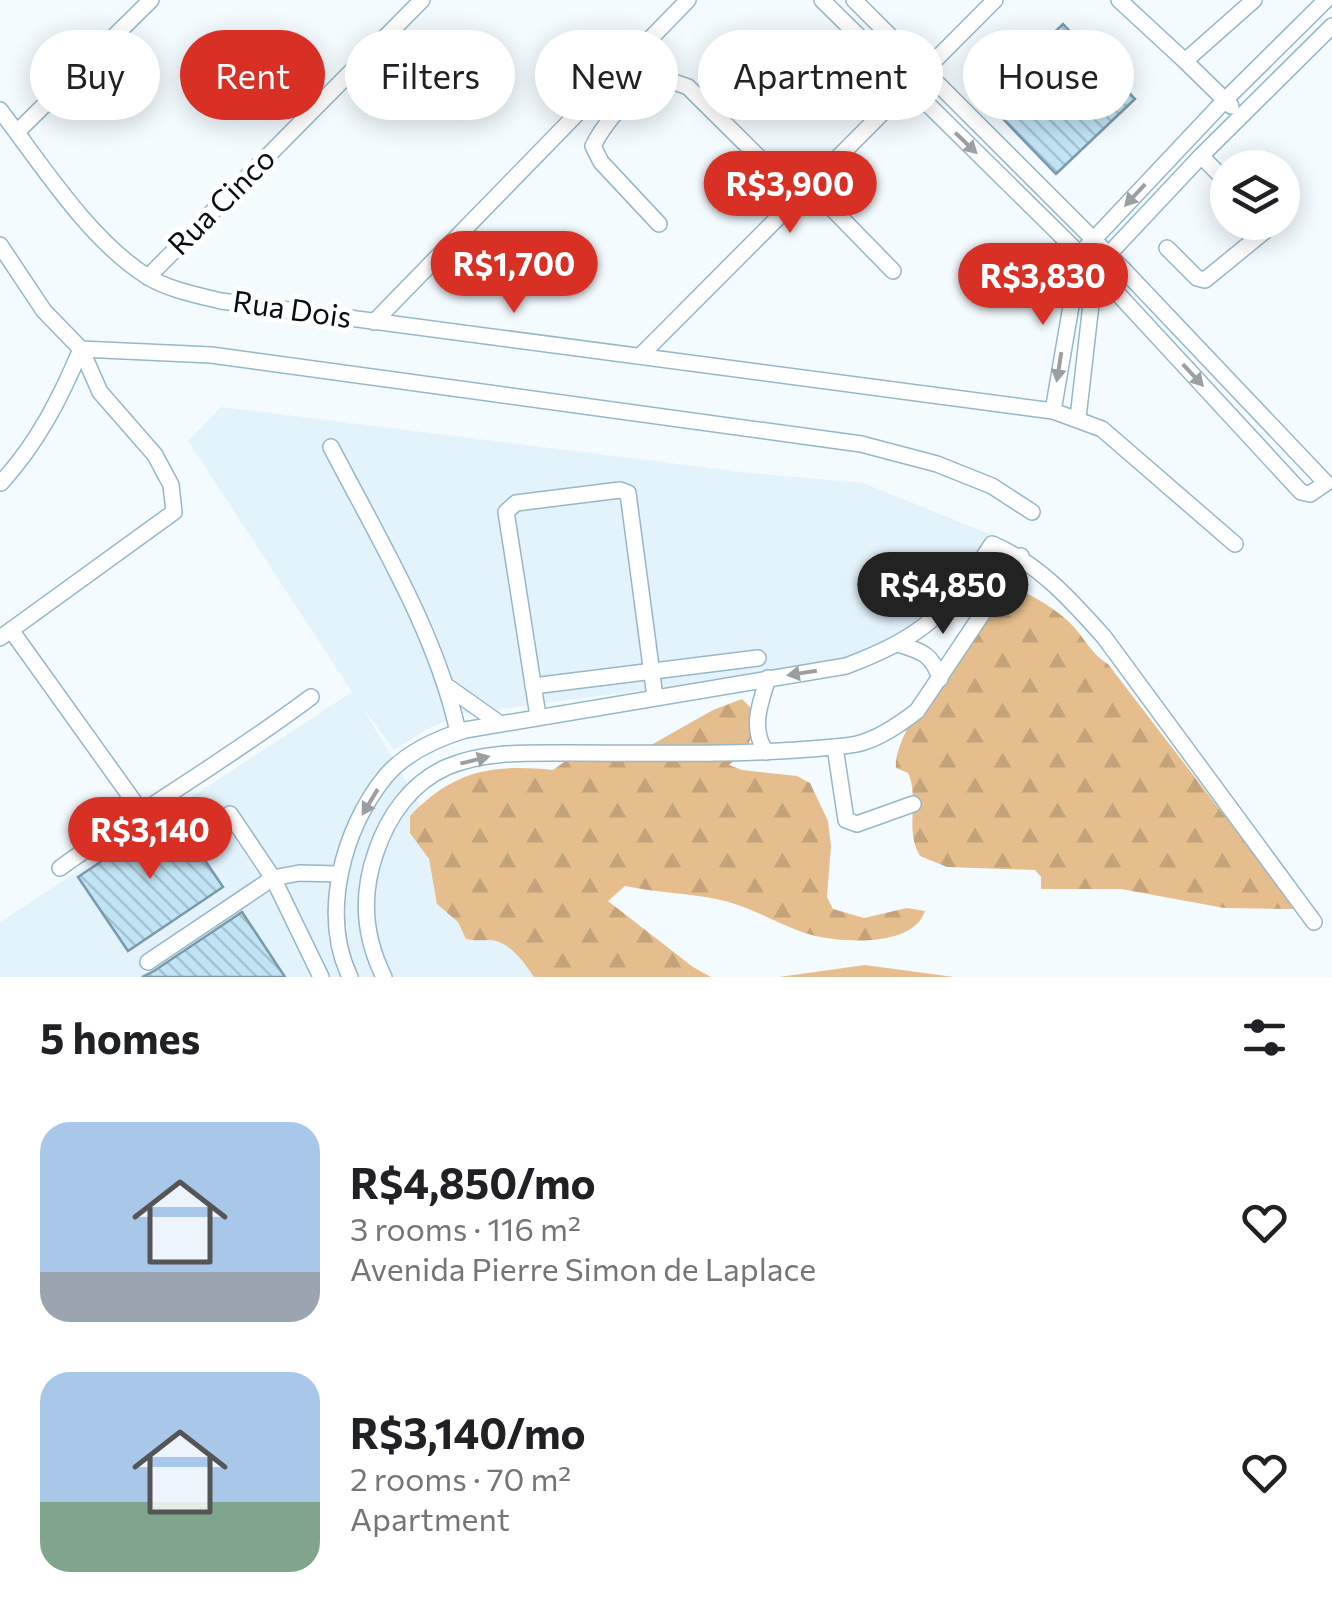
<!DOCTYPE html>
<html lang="en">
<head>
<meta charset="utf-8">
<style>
  :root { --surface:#fff; --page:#f6f6f6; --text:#202124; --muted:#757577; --accent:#d93025 }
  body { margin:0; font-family:Commissioner,sans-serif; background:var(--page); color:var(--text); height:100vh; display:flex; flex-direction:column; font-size:38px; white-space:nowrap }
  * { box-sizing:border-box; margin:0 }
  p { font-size:32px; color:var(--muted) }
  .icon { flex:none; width:55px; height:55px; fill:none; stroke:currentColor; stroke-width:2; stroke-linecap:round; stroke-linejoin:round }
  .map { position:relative; height:977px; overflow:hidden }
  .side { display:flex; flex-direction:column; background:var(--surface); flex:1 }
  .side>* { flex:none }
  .top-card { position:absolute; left:30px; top:30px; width:1272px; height:90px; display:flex; gap:20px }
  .fabs { position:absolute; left:1210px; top:150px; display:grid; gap:20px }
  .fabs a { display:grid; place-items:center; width:90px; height:90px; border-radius:50%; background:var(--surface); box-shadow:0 5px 25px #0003; font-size:50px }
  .price { position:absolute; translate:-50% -85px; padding:0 22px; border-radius:35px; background:var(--accent); color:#fff; font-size:32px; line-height:65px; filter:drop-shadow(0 2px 5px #0008) }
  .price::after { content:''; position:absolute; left:50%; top:60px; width:30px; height:22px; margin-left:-15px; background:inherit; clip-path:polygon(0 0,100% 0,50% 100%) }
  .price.on { background:#222; color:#fff }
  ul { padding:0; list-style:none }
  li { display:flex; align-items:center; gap:30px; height:250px; padding:0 40px }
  li span { display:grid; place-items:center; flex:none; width:280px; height:200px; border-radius:30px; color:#555 }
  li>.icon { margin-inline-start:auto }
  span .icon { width:120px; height:120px; fill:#fffc; stroke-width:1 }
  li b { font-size:42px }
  h2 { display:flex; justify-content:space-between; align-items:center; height:120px; padding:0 40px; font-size:42px }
  .tag { padding:0 35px; border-radius:45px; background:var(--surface); box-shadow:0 5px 25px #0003; font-size:35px; line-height:90px }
  .tag.on { background:var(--accent); color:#fff }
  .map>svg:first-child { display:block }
</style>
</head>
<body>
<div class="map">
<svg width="1332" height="977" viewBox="0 0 1332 977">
  <defs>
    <pattern id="forest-firs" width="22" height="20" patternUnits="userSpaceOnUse" patternTransform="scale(2.5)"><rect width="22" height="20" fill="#e6be8e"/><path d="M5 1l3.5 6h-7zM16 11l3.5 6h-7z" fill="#c4a27a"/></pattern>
    <pattern id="building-back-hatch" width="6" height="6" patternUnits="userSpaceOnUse" patternTransform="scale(2.5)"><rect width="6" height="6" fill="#c1e4f5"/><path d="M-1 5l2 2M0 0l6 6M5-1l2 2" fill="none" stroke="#a4c2d1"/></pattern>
  </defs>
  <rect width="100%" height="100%" fill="#f4fbff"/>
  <polygon fill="#e2f3fc" points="221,407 751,473 863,483 990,534 949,593 882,649 848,663 462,714 429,728 394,750 362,706 465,883 604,977 0,977 0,922 352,692 188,441"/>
  <g fill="url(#forest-firs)">
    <path d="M 1012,587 C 1031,594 1054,608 1069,622 C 1083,635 1090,653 1108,664 L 1296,909 L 1224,908 L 1121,889 L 1041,889 L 1041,877 L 1035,870 L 947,867 L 920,856 C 904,830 920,799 908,773 L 896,768 C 892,730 977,623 1001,589 Z"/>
    <path d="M 742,699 L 751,708 C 755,739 752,744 729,765 L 742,770 L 797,776 L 810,783 L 828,821 L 831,846 L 827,897 L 833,909 L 864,918 L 907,908 L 925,911 C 913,949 835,943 805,933 C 778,924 753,908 725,901 C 692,893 658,893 625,886 L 608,901 L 693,967 L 711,977 L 534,977 C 524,962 510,942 491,940 C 482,940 475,941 466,939 L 458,922 L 437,904 L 429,859 L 410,833 L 410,816 C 454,770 492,764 553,770 L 578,752 L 651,745 L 713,710 Z"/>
    <polygon points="865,965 954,977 1002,977 779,977"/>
  </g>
  <g fill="url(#building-back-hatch)" stroke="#7a9aab" stroke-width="2.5">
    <polygon points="1063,24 1135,99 1056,174 984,99"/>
    <polygon points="173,813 223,887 128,951 78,877"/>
    <polygon points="242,912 285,977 142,977 154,971"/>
  </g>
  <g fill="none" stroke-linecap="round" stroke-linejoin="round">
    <defs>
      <g id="minor">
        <polyline points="822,0 1095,269 1301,492 1310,494 1326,483 1122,268 854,0"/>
        <polyline points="1119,0 1185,61 1254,0"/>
        <polyline points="1185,61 1231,106"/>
        <path d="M 0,110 C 42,165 89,240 148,277 C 170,290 197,295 221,301 L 1053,411 L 1102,429 L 1235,544"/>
        <polyline points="17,132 151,0"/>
        <polyline points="1201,156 1228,183"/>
        <polyline points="809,185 893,271"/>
        <path d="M 659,224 L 601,162 L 593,146 C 601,129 631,90 648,83 C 662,77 675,82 688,87 L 798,196"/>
        <polyline points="0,245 44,311 81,349 100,392 155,455 171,485 174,512 0,638"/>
        <polyline points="1167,248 1197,278 1205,280 1265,231 1265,222"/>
        <polyline points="148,277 422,0"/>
        <polyline points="374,322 688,0"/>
        <polyline points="81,349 211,355 861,444 937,464 992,486 1032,512"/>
        <polyline points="641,355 995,0"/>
        <polyline points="1053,411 1080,254 1225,100 1326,0"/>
        <polyline points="1078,418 1095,269 1201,156 1332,26"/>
        <path d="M 331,447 C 378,538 436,632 458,732"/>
        <path d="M 1,483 C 38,442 60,399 81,349"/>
        <polyline points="11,630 140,810"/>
        <path d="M 898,644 C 922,651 933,655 940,679"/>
        <polyline points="533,686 758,658"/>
        <polyline points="448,687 499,723"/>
        <polyline points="538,716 506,512 516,503 620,490 628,493 655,697"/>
        <polyline points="835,747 846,820 857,824 913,804"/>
        <path d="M 766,752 C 750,729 760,703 768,678"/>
        <polyline points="230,814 273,878 321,977"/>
        <path d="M 60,868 C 142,809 230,758 311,697"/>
        <polyline points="148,962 273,878 299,873 340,874"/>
        <path d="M 350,977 C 320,914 343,829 385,777 C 405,753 436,739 465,730 L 846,666 C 923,637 948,613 992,544 C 1038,563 1071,600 1104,637 L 1314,922"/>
        <path d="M 384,977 C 364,937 361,894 376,852 C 388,816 411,783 447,767 C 485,751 527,753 568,753 C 644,753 721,755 796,750 C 816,748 838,748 857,744 C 879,739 900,724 917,711 L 1021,556"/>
      </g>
    </defs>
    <use href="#minor" stroke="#96b7c8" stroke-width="18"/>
    <use href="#minor" stroke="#fff" stroke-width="15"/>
  </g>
  <defs><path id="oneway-solid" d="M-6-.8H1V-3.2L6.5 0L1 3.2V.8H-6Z" transform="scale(2.5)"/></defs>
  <g fill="#9b9fa1">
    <use href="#oneway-solid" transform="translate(966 143) rotate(44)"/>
    <use href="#oneway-solid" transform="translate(1135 195) rotate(133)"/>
    <use href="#oneway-solid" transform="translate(1059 367) rotate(99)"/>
    <use href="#oneway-solid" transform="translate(1193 375) rotate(47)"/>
    <use href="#oneway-solid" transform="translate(802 673) rotate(171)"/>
    <use href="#oneway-solid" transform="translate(475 760) rotate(-14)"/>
    <use href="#oneway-solid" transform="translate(370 802) rotate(121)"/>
  </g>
  <g text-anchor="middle" stroke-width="10" stroke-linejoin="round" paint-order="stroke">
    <g font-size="30" fill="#040e14" stroke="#fff">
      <text transform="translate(222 202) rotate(-45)" y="10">Rua Cinco</text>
      <text transform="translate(292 310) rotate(8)" y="10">Rua Dois</text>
    </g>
  </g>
</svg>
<div class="fabs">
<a><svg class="icon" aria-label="layers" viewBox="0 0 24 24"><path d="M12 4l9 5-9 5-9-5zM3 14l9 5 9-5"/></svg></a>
</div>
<b class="price" style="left:790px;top:236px">R$3,900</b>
<b class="price" style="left:514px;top:316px">R$1,700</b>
<b class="price" style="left:1043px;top:328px">R$3,830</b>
<b class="price on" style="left:943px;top:637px">R$4,850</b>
<b class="price" style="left:150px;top:882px">R$3,140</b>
<div class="top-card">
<a class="tag">Buy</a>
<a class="tag on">Rent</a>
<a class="tag">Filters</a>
<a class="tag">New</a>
<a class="tag">Apartment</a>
<a class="tag">House</a>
</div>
</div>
<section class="side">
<h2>5 homes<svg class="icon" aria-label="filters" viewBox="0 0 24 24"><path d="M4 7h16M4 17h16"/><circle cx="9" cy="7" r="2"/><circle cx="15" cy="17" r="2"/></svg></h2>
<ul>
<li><span style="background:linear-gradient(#a9c7e8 75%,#9aa5b1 0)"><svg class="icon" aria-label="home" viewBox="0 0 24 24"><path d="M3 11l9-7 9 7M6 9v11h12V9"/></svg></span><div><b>R$4,850/mo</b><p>3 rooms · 116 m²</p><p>Avenida Pierre Simon de Laplace</p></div><svg class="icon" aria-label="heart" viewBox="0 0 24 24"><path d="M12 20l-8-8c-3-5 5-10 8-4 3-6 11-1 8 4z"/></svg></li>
<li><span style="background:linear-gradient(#a9c7e8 65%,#7fa58c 0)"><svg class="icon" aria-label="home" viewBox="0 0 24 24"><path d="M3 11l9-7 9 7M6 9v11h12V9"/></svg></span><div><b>R$3,140/mo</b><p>2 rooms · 70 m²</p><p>Apartment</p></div><svg class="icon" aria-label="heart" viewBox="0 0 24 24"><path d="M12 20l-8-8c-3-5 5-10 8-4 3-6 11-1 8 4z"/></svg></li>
</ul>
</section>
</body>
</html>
